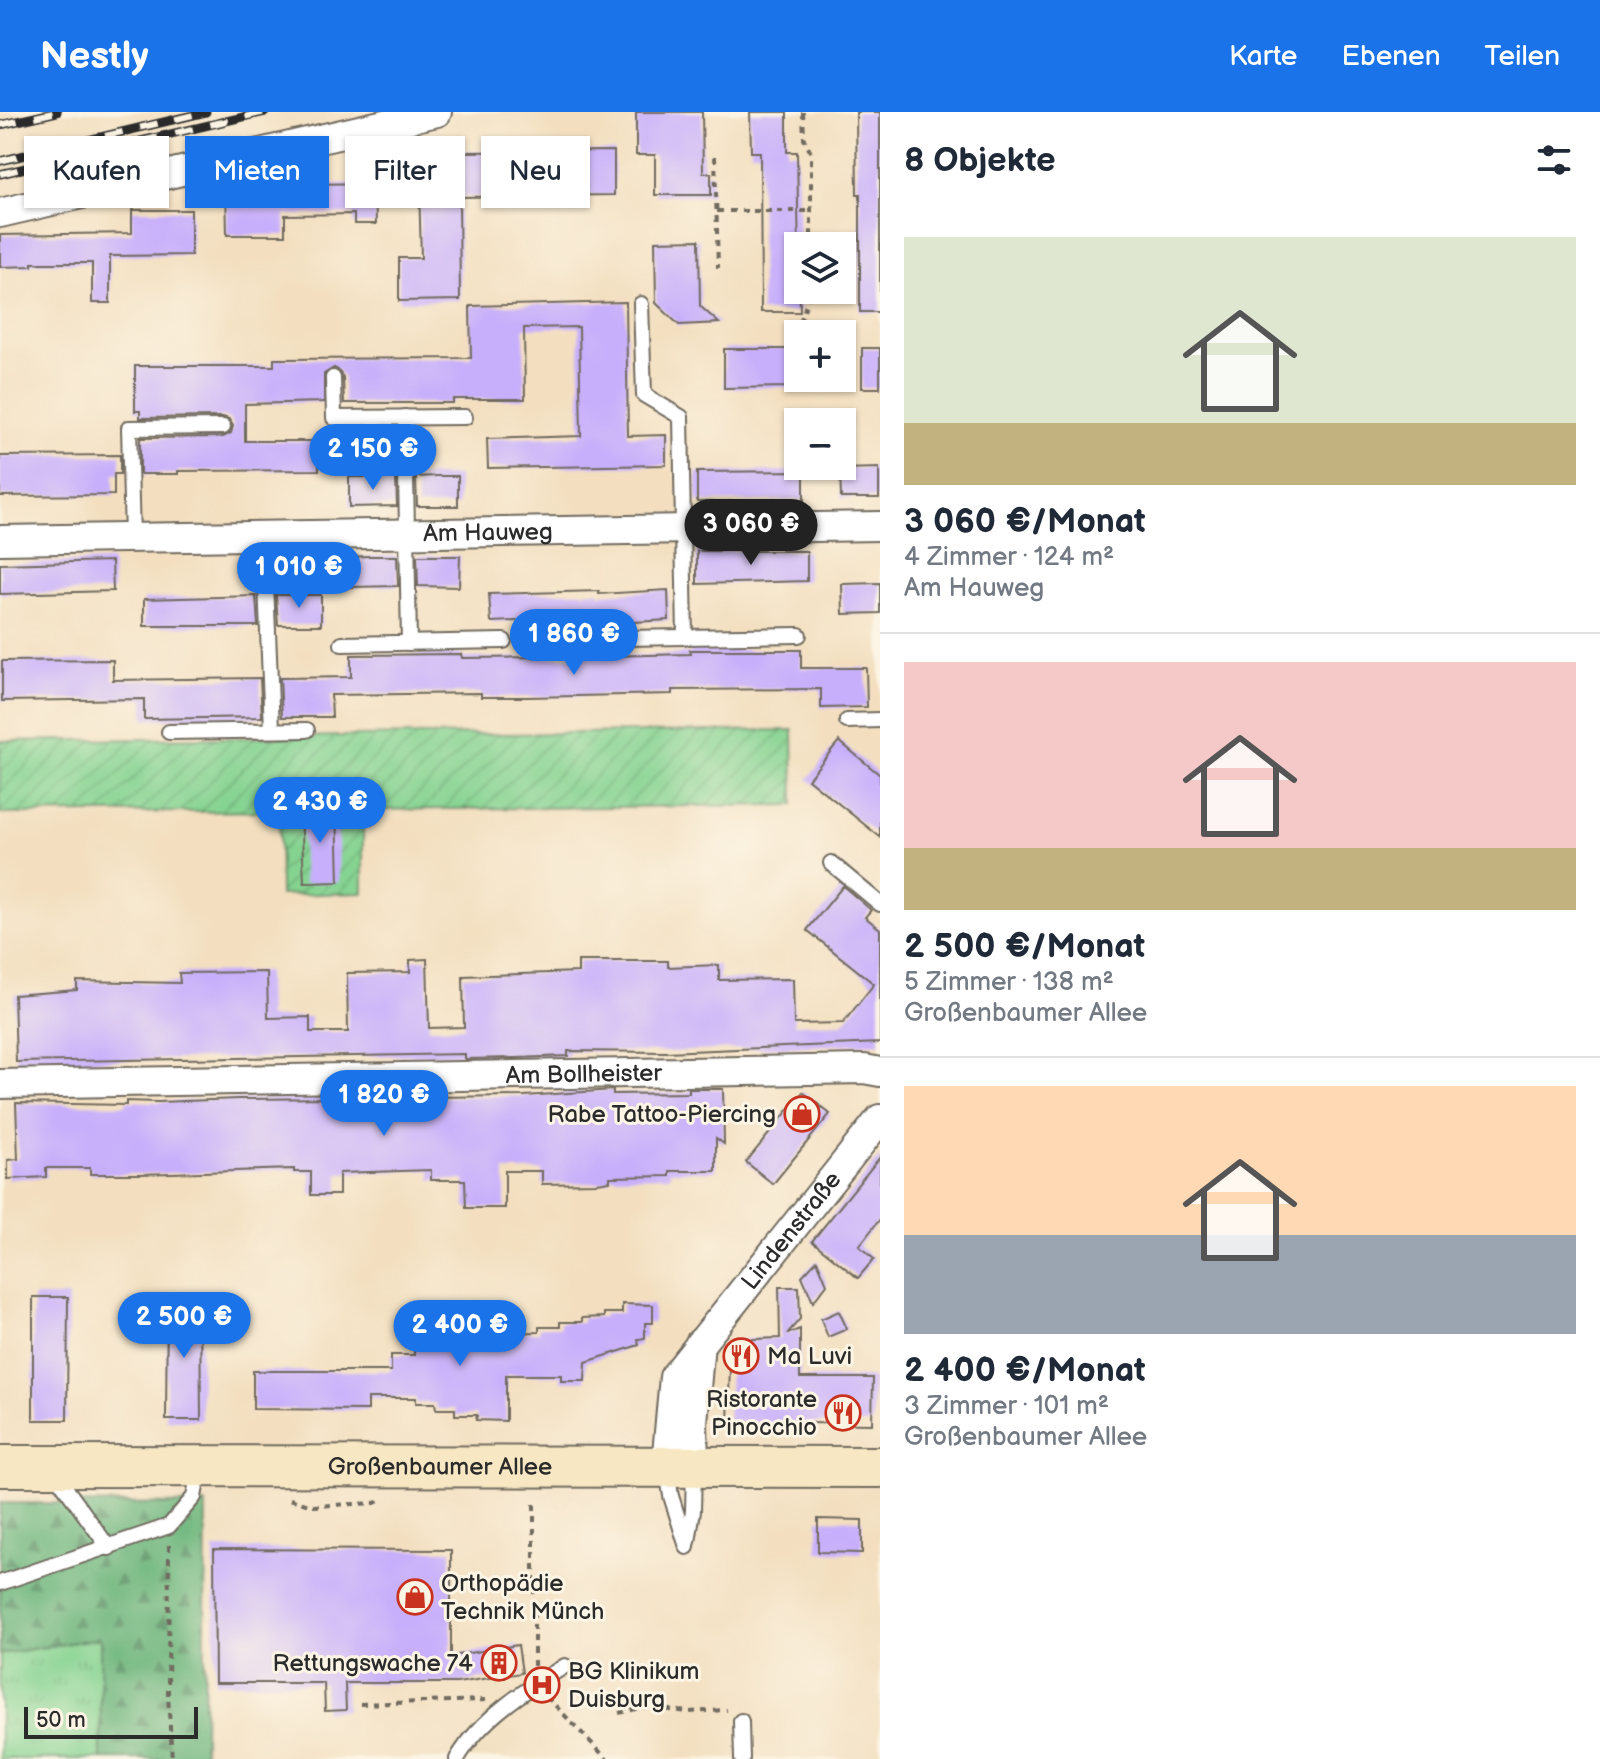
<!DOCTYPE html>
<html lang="de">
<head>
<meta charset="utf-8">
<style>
  :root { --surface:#fff; --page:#f6f6f7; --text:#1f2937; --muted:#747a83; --line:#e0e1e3; --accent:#1a73e8 }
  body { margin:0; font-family:"Balsamiq Sans",sans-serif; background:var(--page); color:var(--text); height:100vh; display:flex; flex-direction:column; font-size:30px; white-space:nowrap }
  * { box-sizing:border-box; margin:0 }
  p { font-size:26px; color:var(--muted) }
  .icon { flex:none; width:44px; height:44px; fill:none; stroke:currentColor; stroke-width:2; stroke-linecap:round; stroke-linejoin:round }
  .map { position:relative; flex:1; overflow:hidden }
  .panel { display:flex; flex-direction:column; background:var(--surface); width:720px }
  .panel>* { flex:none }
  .banner { position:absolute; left:24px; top:24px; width:736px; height:72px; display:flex; gap:16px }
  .controls { position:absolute; left:784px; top:120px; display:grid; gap:16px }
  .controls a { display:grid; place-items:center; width:72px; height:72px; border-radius:0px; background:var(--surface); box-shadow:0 2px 6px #0004; font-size:40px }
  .scale { position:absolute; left:24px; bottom:20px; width:174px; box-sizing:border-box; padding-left:8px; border:4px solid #2b2b2b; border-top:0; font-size:22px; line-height:28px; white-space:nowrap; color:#2b2b2b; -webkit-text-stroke:6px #fcf5e5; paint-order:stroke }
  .price { position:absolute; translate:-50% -68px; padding:0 18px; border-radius:28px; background:var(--accent); color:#fff; font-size:26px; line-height:52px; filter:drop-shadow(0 2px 4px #0008) }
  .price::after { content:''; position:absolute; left:50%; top:48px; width:24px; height:18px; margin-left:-12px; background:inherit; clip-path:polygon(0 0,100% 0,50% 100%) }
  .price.on { background:#222; color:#fff }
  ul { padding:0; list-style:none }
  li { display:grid; align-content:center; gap:16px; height:424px; padding:0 24px }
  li+li { border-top:2px solid var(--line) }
  li span { display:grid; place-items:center; height:248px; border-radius:0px; color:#555 }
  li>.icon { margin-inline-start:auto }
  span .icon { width:144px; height:144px; fill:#fffc; stroke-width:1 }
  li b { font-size:34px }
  h2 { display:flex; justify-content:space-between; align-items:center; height:96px; padding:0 24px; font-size:34px }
  .tag { padding:0 28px; border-radius:0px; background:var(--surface); box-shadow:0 2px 6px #0004; font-size:28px; line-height:72px }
  .tag.on { background:var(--accent); color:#fff }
  header { display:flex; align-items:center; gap:48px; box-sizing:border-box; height:112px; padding:0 40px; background:var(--accent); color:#fff }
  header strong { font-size:38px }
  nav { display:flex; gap:44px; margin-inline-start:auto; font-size:28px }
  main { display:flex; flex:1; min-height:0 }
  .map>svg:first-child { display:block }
</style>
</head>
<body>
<header>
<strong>Nestly</strong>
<nav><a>Karte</a><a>Ebenen</a><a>Teilen</a></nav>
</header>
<main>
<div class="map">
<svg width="880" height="1647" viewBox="0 0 880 1647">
  <defs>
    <pattern id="grass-tufts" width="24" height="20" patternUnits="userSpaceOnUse" patternTransform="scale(2)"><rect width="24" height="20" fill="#85d391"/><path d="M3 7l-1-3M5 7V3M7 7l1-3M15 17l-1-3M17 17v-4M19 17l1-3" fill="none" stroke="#73b57d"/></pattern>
    <pattern id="forest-firs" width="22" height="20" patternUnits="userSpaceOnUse" patternTransform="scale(2)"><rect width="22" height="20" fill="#6cb57b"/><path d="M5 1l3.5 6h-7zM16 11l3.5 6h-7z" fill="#599365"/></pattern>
    <pattern id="garden-furrows" width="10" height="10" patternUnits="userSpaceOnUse" patternTransform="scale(2)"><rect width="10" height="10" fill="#85d391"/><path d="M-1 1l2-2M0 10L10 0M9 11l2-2" fill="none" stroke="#73b57d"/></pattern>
  </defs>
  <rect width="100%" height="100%" fill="#fcf5e5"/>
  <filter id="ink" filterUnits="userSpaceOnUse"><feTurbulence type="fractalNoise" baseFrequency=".0125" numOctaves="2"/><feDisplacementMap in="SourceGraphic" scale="16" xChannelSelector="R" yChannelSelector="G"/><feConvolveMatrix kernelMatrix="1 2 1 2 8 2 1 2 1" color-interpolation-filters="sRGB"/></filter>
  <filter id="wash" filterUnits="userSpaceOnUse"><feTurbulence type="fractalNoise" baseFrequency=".006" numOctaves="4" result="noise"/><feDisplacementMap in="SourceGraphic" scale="32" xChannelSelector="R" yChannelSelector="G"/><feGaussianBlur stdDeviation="1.8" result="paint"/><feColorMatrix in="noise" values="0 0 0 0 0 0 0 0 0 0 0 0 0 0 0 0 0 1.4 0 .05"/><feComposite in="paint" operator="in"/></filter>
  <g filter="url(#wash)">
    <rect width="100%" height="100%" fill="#f3dfc0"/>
    <polygon fill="url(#grass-tufts)" stroke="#587f5e" stroke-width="2" points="101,1526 101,1647 0,1647 0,1542"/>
    <polygon fill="url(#forest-firs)" stroke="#4c7053" stroke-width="2" points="0,1391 206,1392 204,1647 101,1647 100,1526 0,1542"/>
    <polygon fill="url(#garden-furrows)" stroke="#587f5e" stroke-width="2" points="793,618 794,693 363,698 363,781 280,783 279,699 0,702 0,629"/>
    <g id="blocks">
      <g fill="#c7affb">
        <polygon points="636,0 702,0 703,61 711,61 711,83 655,83 655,43 636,43"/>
        <polygon points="750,0 787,0 787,40 797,40 800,200 761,200 760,40 751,40"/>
        <polygon points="856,0 880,0 880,200 860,200 860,82 857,82"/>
        <polygon points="399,28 457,28 458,40 614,39 614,83 459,85 460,188 399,189 399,146 421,146 419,73 399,73"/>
        <polygon points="375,71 376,112 354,112 354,102 285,103 285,123 227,123 226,78 312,78 312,72"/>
        <polygon points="132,98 191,98 191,143 110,144 110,191 92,191 92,151 32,151 32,154 0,155 0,123 132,121"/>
        <polygon points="699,128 700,194 719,211 679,213 656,191 655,129"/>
        <polygon points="626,190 628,324 666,323 666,353 488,356 487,327 581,324 579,215 524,216 525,287 453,287 453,291 344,291 343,265 338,258 334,256 324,262 324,290 245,292 245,329 319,329 319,358 178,359 178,362 140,362 140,326 223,325 231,321 233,314 229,307 223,305 140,306 140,299 135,299 135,254 274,254 274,247 471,246 470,194"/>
        <rect x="862" y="236" width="18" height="40"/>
        <polygon points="724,237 798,237 798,275 724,276"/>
        <polygon points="120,343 120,362 114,362 114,383 0,384 0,344"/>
        <polygon points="879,356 879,386 841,386 840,357"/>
        <polygon points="804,359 804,388 697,390 697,360"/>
        <polygon points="438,364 458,364 458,394 417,394 416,365"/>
        <polygon points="349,365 396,365 397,394 349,395"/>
        <polygon points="697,439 807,439 807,469 697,472"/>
        <polygon points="369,444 397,444 398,474 351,475 350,445"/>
        <polygon points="417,444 460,444 459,475 418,474"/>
        <polygon points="112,449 113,479 0,482 0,452"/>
        <polygon points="880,471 880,501 843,502 842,472"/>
        <polygon points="668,478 669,508 561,514 561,507 491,510 489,482 599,479 599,482"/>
        <polygon points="276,483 321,483 321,513 278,513"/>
        <polygon points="256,484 258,514 144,514 144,487"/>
        <polygon points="690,538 801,538 801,556 866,556 867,595 821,596 821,577 672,578 672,582 527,585 481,585 481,581 331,583 332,605 282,605 280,566 351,565 351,543 461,542 462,546 560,545 691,542"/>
        <polygon points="113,548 113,568 260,566 262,605 144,607 144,587 2,589 2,549"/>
        <polygon points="839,629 880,663 880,725 808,667"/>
        <polygon points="337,696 339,770 304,771 301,697"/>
        <polygon points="843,774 871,798 865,805 880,817 880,931 666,940 568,939 568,944 516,946 465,947 465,942 16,950 14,883 77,878 77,869 180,871 179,861 267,860 268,906 310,905 310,920 348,920 347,861 410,860 410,848 427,847 429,916 464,915 463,864 578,860 578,849 668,849 668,855 719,853 719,868 793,867 794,912 843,911 874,872 807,818"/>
        <polygon points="689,977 723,977 724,1032 716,1026 716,1059 670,1059 670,1064 610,1065 610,1069 597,1071 542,1072 542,1059 505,1059 505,1096 466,1096 465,1068 431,1068 431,1058 339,1061 339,1083 311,1083 311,1060 294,1060 294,1057 141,1062 90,1062 90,1056 46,1056 46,1065 8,1067 8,1048 18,1047 16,991 126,993 126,989 158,990 238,987 524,984 613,978 613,982 689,981"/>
        <polygon points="803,980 830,1002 773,1072 746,1050"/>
        <polygon points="880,1045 880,1107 859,1134 874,1147 858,1166 812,1129"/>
        <polygon points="817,1148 827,1172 813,1190 802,1164"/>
        <polygon points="779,1175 799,1175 800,1207 787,1222 800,1217 800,1266 873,1266 872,1312 728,1310 731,1228 780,1226"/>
        <polygon points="33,1185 68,1185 67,1308 33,1308"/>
        <polygon points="167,1186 200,1186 201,1308 166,1308"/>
        <polygon points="622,1192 653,1193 653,1211 645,1211 645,1226 638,1227 639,1233 586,1250 585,1269 561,1269 561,1263 506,1263 506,1309 476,1308 477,1303 455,1303 455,1297 436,1297 435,1291 416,1291 416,1286 368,1286 368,1298 253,1297 253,1259 391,1259 391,1243 414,1243 414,1222 478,1222 478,1217 500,1217 500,1221 539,1220 539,1215 560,1215 560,1210 582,1210 582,1206 604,1205 604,1201 622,1201"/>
        <polygon points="839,1199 847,1217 828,1225 821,1207"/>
        <polygon points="818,1407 862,1408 862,1441 818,1440"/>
        <polygon points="214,1437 451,1438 451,1544 518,1533 522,1561 457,1571 345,1571 346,1598 325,1599 324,1571 215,1571"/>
      </g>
    </g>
  </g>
  <g filter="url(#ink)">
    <use href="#blocks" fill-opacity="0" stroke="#716a5f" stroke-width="2"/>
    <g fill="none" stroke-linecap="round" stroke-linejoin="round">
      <defs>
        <g id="lane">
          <polyline points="641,192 644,283 681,305 685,525"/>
          <polyline points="333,266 334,306 465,305"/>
          <polyline points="405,305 409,531"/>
          <polyline points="264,423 272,617"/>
          <polyline points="132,425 129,316 223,315"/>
          <polyline points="566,527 799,523"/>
          <polyline points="342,532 504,529"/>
          <polyline points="847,609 880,608"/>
          <polyline points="169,620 307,618"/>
          <polyline points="831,751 880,792"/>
          <polyline points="667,1358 671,1384 687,1435"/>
          <polyline points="54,1360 109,1436"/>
          <polyline points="688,1430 693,1399 694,1355"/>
          <polyline points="0,1471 169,1414 194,1385 199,1359"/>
          <polyline points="741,1609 742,1647"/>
          <path d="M 457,1647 C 481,1606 525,1578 565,1554"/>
        </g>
        <g id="street">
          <polyline points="0,101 437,0"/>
          <path id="s1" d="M 0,428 L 880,414"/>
          <path id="s2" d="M 0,972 L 864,957 L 880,960"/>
          <path id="s3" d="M 666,1353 L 674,1265 L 880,1007"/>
          <polyline points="694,1355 693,1310 700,1231"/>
        </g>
        <g id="secondary">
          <path id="s4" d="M 0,1354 L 880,1355"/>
        </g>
      </defs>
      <use href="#lane" stroke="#716a5f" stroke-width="18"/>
      <use href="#street" stroke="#716a5f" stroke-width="32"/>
      <use href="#secondary" stroke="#716a5f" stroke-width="44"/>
      <g stroke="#716a5f" stroke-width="4" stroke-dasharray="6 6" stroke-linecap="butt">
        <polyline points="803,0 804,27 811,41 811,134"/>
        <polyline points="715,44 718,156"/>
        <polyline points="717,99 810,99"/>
        <polyline points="805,221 800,210 811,178"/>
        <polyline points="290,1387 312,1394 375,1391 383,1387"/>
        <polyline points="169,1433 168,1583 172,1647"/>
        <polyline points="534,1554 534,1387"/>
        <polyline points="547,1585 607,1647"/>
        <polyline points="360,1592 485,1588"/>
        <polyline points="619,1601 644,1595 688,1600 727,1598"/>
      </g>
      <use href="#lane" stroke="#fff" stroke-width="14"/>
      <use href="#street" stroke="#fff" stroke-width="28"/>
      <use href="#secondary" stroke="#f7e8c3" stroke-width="40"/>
      <defs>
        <g id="rail">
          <polyline points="0,13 57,0"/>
          <polyline points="0,49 206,0"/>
          <polyline points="0,62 265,0"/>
        </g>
      </defs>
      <use href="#rail" stroke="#2b2b2b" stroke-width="9"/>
      <use href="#rail" stroke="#fcf5e5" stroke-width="6" stroke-dasharray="18" stroke-linecap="butt"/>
    </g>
  </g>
  <defs>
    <symbol id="shop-ring" viewBox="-11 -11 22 22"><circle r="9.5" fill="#fcf5e5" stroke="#c8321e" stroke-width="1.5"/><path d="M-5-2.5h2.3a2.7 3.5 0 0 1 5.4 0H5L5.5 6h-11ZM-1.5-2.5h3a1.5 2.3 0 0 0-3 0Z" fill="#c8321e"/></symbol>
    <symbol id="restaurant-ring" viewBox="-11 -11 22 22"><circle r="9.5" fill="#fcf5e5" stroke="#c8321e" stroke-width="1.5"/><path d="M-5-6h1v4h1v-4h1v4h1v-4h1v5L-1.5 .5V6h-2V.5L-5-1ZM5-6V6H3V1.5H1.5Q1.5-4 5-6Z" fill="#c8321e"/></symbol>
    <symbol id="building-ring" viewBox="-11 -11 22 22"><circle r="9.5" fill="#fcf5e5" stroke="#c8321e" stroke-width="1.5"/><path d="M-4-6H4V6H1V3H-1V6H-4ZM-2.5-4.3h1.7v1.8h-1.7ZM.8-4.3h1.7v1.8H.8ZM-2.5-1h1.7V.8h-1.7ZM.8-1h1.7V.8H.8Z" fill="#c8321e"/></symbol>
    <symbol id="hospital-ring" viewBox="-11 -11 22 22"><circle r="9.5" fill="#fcf5e5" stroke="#c8321e" stroke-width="1.5"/><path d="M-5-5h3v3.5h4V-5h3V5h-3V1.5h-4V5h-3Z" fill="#c8321e"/></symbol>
  </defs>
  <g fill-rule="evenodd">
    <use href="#shop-ring" x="782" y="982" width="40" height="40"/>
    <use href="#restaurant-ring" x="721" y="1224" width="40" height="40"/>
    <use href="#restaurant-ring" x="823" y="1281" width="40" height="40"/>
    <use href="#shop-ring" x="395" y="1465" width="40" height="40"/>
    <use href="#building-ring" x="479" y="1531" width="40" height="40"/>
    <use href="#hospital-ring" x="522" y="1553" width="40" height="40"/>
  </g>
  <g text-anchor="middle" stroke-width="6" stroke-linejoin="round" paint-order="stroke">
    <g font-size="24" fill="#2b2b2b" stroke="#fcf5e5">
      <text dy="8" stroke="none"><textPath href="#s1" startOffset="488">Am Hauweg</textPath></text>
      <text dy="8" stroke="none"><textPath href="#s2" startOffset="584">Am Bollheister</textPath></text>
      <text dy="8" stroke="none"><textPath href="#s3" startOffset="276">Lindenstraße</textPath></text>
      <text dy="8" stroke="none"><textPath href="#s4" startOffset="440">Großenbaumer Allee</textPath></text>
    </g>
    <g font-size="24" fill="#2b2b2b" stroke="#fcf5e5" text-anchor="end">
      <text x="776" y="1010">Rabe Tattoo-Piercing</text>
      <text x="767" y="1252" text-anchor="start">Ma Luvi</text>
      <text x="817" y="1295">Ristorante<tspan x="817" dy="28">Pinocchio</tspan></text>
      <text x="441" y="1479" text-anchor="start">Orthopädie<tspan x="441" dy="28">Technik Münch</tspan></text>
      <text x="473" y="1559">Rettungswache 74</text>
      <text x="568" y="1567" text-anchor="start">BG Klinikum<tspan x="568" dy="28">Duisburg</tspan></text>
    </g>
  </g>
</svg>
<div class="controls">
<a><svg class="icon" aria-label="layers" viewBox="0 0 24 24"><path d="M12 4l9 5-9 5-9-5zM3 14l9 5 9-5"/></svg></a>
<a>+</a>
<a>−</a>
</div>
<div class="scale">50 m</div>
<b class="price" style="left:373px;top:380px">2 150 €</b>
<b class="price on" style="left:751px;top:455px">3 060 €</b>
<b class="price" style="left:299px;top:498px">1 010 €</b>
<b class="price" style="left:574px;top:565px">1 860 €</b>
<b class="price" style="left:320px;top:733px">2 430 €</b>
<b class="price" style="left:384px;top:1026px">1 820 €</b>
<b class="price" style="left:184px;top:1248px">2 500 €</b>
<b class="price" style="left:460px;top:1256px">2 400 €</b>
<div class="banner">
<a class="tag">Kaufen</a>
<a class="tag on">Mieten</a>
<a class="tag">Filter</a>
<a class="tag">Neu</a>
</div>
</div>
<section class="panel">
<h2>8 Objekte<svg class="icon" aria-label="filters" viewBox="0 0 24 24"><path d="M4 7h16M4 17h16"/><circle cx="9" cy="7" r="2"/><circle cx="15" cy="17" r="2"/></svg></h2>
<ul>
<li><span style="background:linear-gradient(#dfe7d0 75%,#c2b280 0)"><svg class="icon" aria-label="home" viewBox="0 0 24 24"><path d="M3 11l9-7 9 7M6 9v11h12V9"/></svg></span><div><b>3 060 €/Monat</b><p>4 Zimmer · 124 m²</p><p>Am Hauweg</p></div></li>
<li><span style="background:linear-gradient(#f6c9c9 75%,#c2b280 0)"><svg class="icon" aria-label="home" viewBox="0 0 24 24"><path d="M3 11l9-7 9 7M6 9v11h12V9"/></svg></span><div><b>2 500 €/Monat</b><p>5 Zimmer · 138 m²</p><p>Großenbaumer Allee</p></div></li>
<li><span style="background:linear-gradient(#ffd9b3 60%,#9aa5b1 0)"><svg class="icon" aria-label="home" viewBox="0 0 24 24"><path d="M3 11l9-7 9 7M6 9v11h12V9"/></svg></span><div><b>2 400 €/Monat</b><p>3 Zimmer · 101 m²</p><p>Großenbaumer Allee</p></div></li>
</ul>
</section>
</main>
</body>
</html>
